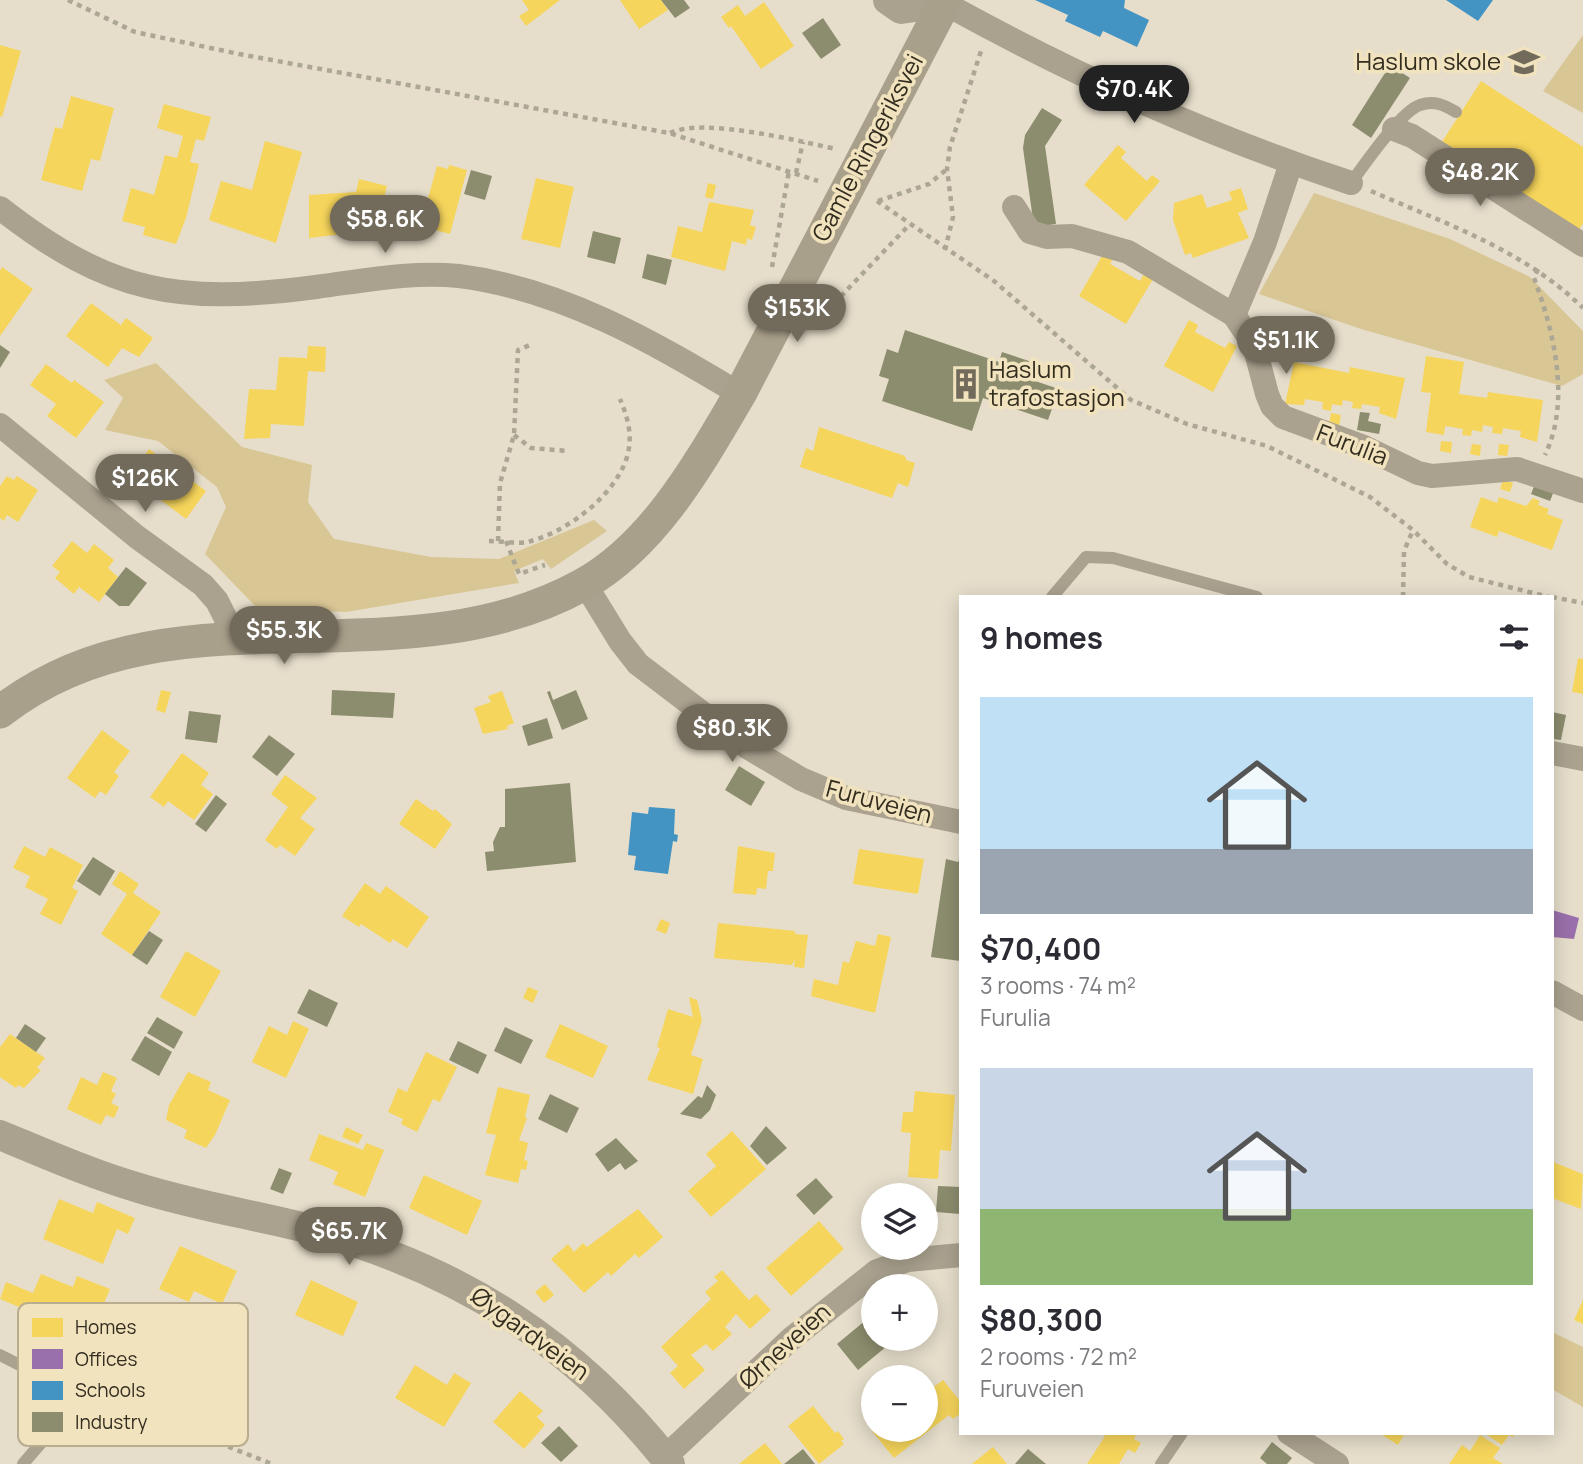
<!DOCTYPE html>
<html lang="en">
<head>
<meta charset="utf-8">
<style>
  :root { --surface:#fff; --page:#f7f7f7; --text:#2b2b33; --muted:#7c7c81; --accent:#726b5c }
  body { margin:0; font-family:Manrope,sans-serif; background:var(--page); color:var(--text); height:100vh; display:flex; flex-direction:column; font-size:26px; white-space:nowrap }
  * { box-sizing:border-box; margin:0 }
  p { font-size:23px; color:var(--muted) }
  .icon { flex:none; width:38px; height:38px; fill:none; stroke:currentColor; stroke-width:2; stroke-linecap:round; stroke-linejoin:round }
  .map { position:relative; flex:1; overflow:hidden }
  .drawer { position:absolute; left:959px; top:595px; width:595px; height:840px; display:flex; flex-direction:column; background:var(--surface); border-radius:0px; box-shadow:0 4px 18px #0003 }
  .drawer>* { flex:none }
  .controls { position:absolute; left:861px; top:1183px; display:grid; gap:14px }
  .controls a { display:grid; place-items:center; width:77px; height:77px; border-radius:50%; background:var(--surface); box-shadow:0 4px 18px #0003; font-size:35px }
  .price { position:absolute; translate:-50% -60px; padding:0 16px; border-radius:24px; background:var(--accent); color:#fff; font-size:23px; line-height:46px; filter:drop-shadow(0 2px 4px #0008) }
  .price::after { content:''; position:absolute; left:50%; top:42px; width:21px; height:16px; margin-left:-10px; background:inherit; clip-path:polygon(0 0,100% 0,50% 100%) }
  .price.on { background:#222; color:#fff }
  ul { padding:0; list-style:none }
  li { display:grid; align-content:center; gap:14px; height:371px; padding:0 21px }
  li span { display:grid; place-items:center; height:217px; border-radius:0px; color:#555 }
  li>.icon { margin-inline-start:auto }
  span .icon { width:126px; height:126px; fill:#fffc; stroke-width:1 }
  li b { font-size:30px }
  h2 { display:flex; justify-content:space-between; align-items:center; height:84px; padding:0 21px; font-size:30px }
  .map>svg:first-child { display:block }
</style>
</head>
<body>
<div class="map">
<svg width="1583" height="1464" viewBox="0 0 1583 1464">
  <rect width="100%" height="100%" fill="#e6decb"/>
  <g fill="#d9c695">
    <polygon points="1583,35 1583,113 1543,91"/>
    <polygon points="1314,193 1450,239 1530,277 1583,331 1583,374 1562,386 1361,329 1259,294"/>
    <polygon points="156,363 242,447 312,465 308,502 334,539 431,557 499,559 594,520 607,531 551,569 543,559 514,571 519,583 346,612 257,608 205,554 226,507 217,487 158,441 105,430 123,398 104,380"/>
    <polygon points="1552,1332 1583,1347 1583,1407 1552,1389"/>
  </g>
  <g fill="#f6d55c">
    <polygon points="522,0 560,0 526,26 519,16 529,10"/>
    <polygon points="620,0 661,0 668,10 639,29"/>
    <polygon points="764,2 794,46 761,69 731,26 729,28 721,17 738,5 745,16"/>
    <polygon points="0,45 21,51 2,117 0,116"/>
    <polygon points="1481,81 1583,147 1583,223 1577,233 1440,145"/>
    <polygon points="71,96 114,108 100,161 91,159 82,191 41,180 55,127 62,129"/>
    <polygon points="164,104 211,117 204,141 196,139 190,162 199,164 186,218 176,244 143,235 145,227 122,221 131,188 154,195 165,155 177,158 183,136 157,128"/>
    <polygon points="265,141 302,152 276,243 209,220 221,181 252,190"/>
    <polygon points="1118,145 1126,152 1121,158 1147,181 1152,175 1160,181 1126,221 1084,185"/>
    <polygon points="449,165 467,170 450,234 431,229 433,223 422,220 437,166 448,169"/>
    <polygon points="536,178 574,187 560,248 521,239"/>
    <polygon points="359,179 387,186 375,234 361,236 361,232 309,238 309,195 356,192"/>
    <polygon points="708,183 716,185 713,199 705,197"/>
    <polygon points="1241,188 1248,209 1238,213 1249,238 1193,258 1191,253 1185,255 1173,220 1174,203 1202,194 1207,208 1232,200 1229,192"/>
    <polygon points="709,202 754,210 750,225 756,227 752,240 747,238 746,245 732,241 725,271 671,257 678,226 702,232"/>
    <polygon points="1105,251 1114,257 1110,264 1140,281 1144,274 1153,279 1126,324 1079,296"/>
    <polygon points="2,267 33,289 0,336 0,271"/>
    <polygon points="91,303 121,325 126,318 153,338 139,357 122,348 108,367 66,336"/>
    <polygon points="1189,320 1198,325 1195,332 1225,348 1229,342 1237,346 1213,392 1164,366"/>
    <polygon points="1308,328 1321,330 1319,341 1306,338"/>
    <polygon points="308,346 326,347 325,372 308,371 304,426 271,424 270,438 244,439 249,389 276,390 279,357 307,358"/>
    <polygon points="1426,356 1464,362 1459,394 1487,398 1488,392 1543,400 1537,442 1520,437 1521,431 1503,428 1502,434 1492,433 1493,427 1483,425 1482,432 1472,430 1471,436 1462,435 1463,429 1445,426 1444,435 1426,432 1431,393 1421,392"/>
    <polygon points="1294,362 1349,373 1350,367 1405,378 1396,419 1379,413 1380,407 1362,404 1361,409 1352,408 1353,402 1343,400 1342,406 1332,404 1331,411 1322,409 1323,402 1305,399 1304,405 1285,404"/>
    <polygon points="46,364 72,383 74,380 104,402 76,438 47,416 56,404 30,385"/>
    <polygon points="1331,413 1341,415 1339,426 1329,424"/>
    <polygon points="819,427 905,456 906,460 915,463 908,487 898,483 892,498 800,467 806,448 813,451"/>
    <polygon points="1441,441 1452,442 1451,453 1440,451"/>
    <polygon points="1472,444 1481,445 1480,456 1470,454"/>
    <polygon points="1499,444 1509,445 1507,456 1498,455"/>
    <polygon points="149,449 206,491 186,519 129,476"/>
    <polygon points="7,476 14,480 17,476 38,490 18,522 7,515 4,521 0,518 0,486"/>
    <polygon points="1503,480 1513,483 1510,492 1500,489"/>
    <polygon points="1481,497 1497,503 1499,497 1526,506 1533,498 1540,501 1538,505 1549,509 1547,514 1563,520 1552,550 1499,531 1497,537 1470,527"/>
    <polygon points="72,541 87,553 94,544 114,560 108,568 118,577 99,602 79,587 74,594 55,578 60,572 52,566"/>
    <polygon points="1578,658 1583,659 1583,694 1572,692"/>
    <polygon points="161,690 171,692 165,713 156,710"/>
    <polygon points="502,691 514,723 507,726 508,729 483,734 474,708 491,702 488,696"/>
    <polygon points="102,730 130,751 114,772 119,776 106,795 100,791 95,798 67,778"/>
    <polygon points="182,753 209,773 201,785 213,794 194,820 168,801 164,807 150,797"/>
    <polygon points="285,775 317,798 300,818 315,829 295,856 280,845 277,849 265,840 288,807 271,794"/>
    <polygon points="416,799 433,811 435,809 452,824 435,849 399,824"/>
    <polygon points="24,846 45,857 50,847 83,865 72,888 78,891 61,925 40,914 48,899 25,887 30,876 13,868"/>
    <polygon points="738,846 775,853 773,871 768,871 766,889 757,888 756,895 733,893"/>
    <polygon points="859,849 924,859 918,894 853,884"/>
    <polygon points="120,871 139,884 133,893 161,912 132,955 101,934 127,894 112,884"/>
    <polygon points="365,883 380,894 386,886 429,917 407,948 393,939 390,943 361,924 359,927 342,916"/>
    <polygon points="661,919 670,923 666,934 656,930"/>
    <polygon points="718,923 795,931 795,934 808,935 804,968 794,967 795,959 792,965 714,958"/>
    <polygon points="878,934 891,937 875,1013 811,996 814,979 838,985 843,961 849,963 856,941 875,946"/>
    <polygon points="186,951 221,971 195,1017 160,997"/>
    <polygon points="528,987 538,991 533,1003 523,998"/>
    <polygon points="689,997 697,1000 702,1020 691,1055 703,1059 693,1094 647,1080 660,1048 657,1047 668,1009 693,1017"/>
    <polygon points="293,1021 309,1029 286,1078 252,1062 269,1026 287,1035"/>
    <polygon points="560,1024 608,1046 593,1078 545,1057"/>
    <polygon points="10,1034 45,1058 37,1068 41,1070 24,1088 18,1085 16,1088 0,1077 0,1047"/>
    <polygon points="426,1052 457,1067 440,1102 433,1099 417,1132 401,1124 403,1119 388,1112 398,1088 407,1092"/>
    <polygon points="103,1072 117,1078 111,1091 116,1094 111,1103 119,1107 114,1118 106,1115 101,1125 67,1109 81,1077 97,1085"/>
    <polygon points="188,1072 211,1082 208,1090 230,1100 215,1135 206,1148 184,1138 187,1130 166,1120 169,1105"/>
    <polygon points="498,1087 530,1095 525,1117 527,1118 519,1140 528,1143 524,1160 528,1161 526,1170 521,1169 518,1183 485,1175 496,1135 486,1133"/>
    <polygon points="915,1091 955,1095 951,1151 940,1150 938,1179 908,1177 911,1133 901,1132 903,1112 913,1112"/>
    <polygon points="346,1127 363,1135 358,1144 342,1137"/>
    <polygon points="732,1131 766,1169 711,1217 688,1191 716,1166 706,1154"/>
    <polygon points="319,1134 363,1150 366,1143 384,1150 365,1197 333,1184 338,1172 309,1160"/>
    <polygon points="1553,1162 1583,1174 1581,1209 1552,1198"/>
    <polygon points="424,1175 482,1201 467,1235 409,1208"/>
    <polygon points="59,1199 93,1213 97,1202 135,1218 128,1234 117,1229 103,1264 43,1239"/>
    <polygon points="638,1209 663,1237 639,1258 635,1254 611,1276 608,1272 584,1293 551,1259 568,1244 574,1252 583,1243 587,1247"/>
    <polygon points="819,1221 844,1249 791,1296 766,1268"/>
    <polygon points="180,1246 237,1271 222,1304 194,1291 189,1302 159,1289"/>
    <polygon points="722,1270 749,1300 756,1294 771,1310 750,1329 736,1314 725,1327 732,1334 713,1351 706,1344 691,1355 705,1370 684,1389 670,1373 678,1366 661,1347 711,1299 705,1292 718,1281 714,1277"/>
    <polygon points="41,1274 73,1287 77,1276 110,1289 104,1303 100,1302 85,1338 25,1314 26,1310 0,1299 6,1282 33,1293"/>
    <polygon points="311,1280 358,1302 343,1336 295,1315"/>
    <polygon points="545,1284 554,1295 544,1303 535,1292"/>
    <polygon points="1583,1300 1583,1324 1574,1320"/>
    <polygon points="415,1365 447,1385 454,1373 471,1383 444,1427 395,1398"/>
    <polygon points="943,1380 961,1402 961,1413 953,1419 949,1415 894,1458 871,1430 926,1430 926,1386 931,1389"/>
    <polygon points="520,1391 543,1411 537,1417 545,1425 524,1449 493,1422"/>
    <polygon points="813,1406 835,1433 838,1431 844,1439 841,1441 844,1444 819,1464 788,1426"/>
    <polygon points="1101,1433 1137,1433 1134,1439 1141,1443 1135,1453 1128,1449 1119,1464 1087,1464 1105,1436"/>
    <polygon points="1379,1433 1405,1433 1398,1445"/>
    <polygon points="1484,1433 1515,1433 1513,1437 1509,1435 1502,1445"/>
    <polygon points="1480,1435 1500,1448 1493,1458 1503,1464 1449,1464 1462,1445 1470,1451"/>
    <polygon points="765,1443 782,1464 739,1464"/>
    <polygon points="993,1447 1007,1464 972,1464"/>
  </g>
  <polygon fill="#9970ab" points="1552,910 1579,918 1574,939 1552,937"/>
  <g fill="#4393c3">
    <polygon points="1035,0 1125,0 1124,8 1149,20 1137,47 1103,31 1100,37 1065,21 1068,15"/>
    <polygon points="1446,0 1493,0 1478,21"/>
    <polygon points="649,807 675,809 674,834 678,835 677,842 673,841 668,874 634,870 636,856 628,855 632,812 648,814"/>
  </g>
  <g fill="#8c8c6e">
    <polygon points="661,0 684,0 690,8 675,18"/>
    <polygon points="823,18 841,45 821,59 802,33"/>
    <polygon points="1390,65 1410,78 1371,138 1352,125"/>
    <polygon points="1042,108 1062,120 1045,146 1056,224 1034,227 1023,148 1025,135"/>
    <polygon points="471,170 492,176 485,200 464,194"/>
    <polygon points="593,231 621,238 615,264 587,257"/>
    <polygon points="647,254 672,260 666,285 642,278"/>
    <polygon points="905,330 999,362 1002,352 1029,361 1023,377 1059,389 1048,420 983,398 972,431 882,401 889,379 879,376 887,349 898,353"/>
    <polygon points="0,345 10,352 0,368"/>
    <polygon points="1360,412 1370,413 1368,421 1381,424 1379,434 1357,430"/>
    <polygon points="1535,484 1554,491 1550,501 1531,494"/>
    <polygon points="126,567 147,583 129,606 119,606 105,594"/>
    <polygon points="332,690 395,693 393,718 331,715"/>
    <polygon points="576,690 588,719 562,730 547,692 550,691 553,700"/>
    <polygon points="189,711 221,715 217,743 185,739"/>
    <polygon points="1552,712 1566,715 1561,740 1552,739"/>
    <polygon points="547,718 553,738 528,746 522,726"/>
    <polygon points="269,735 295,754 277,776 252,757"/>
    <polygon points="739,766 765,782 751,806 725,790"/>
    <polygon points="570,783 576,862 487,871 485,852 494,851 493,842 500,827 505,827 505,789"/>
    <polygon points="216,795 227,804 206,832 195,824"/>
    <polygon points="961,856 960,961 931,957 946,859 958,862"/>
    <polygon points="93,857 115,871 100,896 77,881"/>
    <polygon points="149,931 163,940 147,965 132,955"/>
    <polygon points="309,989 338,1003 327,1027 297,1013"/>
    <polygon points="157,1017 183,1032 174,1049 147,1033"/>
    <polygon points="25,1024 46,1038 36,1052 16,1038"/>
    <polygon points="505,1027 533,1040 521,1064 494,1051"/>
    <polygon points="145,1036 172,1052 159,1076 131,1060"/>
    <polygon points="458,1041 487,1055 478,1074 449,1060"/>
    <polygon points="707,1085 716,1095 710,1110 701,1119 680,1114 698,1096 702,1098"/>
    <polygon points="550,1094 579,1108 567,1133 538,1119"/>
    <polygon points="766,1126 787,1148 767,1165 750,1146"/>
    <polygon points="616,1138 638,1161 625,1170 620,1163 608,1172 595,1154"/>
    <polygon points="279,1168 292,1173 283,1194 270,1189"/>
    <polygon points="816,1178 833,1197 814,1215 796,1195"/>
    <polygon points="938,1186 961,1187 960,1214 936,1212"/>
    <polygon points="866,1320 873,1329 873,1339 881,1339 887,1346 858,1370 837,1344"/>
    <polygon points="559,1426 578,1446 561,1462 541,1443"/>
    <polygon points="1272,1442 1292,1458 1287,1464 1267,1464 1260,1458"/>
    <polygon points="803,1449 815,1464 784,1464"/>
    <polygon points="1028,1449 1046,1464 1015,1464"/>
  </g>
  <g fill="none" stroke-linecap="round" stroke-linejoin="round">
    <g stroke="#aca695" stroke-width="4.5" stroke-dasharray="5 5" stroke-linecap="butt">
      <polyline points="68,0 135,32 239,54 669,133 818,181"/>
      <path d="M 670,133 C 703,117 798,141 836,149"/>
      <polyline points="796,173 803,142"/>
      <path d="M 1371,191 C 1446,224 1524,250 1583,308"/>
      <polyline points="877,201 994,281 1131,400 1187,424 1267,446 1370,497 1413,530 1447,564 1469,577 1549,597"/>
      <polyline points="878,201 929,184 947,169"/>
      <polyline points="945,250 953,217 947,169 950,147 981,51"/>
      <polyline points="772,267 789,171"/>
      <path d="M 1538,269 L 1534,278 C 1554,332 1571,401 1545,455"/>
      <polyline points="820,318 910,224"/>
      <polyline points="514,435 531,448 568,451"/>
      <path d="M 489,541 C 501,541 516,544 527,542 C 566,533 615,496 627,457 C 633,436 628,418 620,399"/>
      <polyline points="498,541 500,483 514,435 518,350 530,345"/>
      <polyline points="506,541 519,574 545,565"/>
      <polyline points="1403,597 1404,551 1413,530"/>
      <polyline points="1552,597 1583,603"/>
      <polyline points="126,1406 272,1464"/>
    </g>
    <g stroke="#aaa28f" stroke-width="12">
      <path d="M 1351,183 C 1364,165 1401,111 1420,105 C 1434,100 1444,105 1456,112"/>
      <polyline points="1052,597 1086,557 1113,558 1257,597"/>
      <polyline points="0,1355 69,1390 41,1443 23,1464"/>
      <polyline points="69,1390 110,1399"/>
      <polyline points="1161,1464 1182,1433"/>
    </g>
    <g stroke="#aaa28f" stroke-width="24">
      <path d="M 944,3 C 1076,76 1208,136 1351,183"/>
      <polyline points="1394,129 1412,136 1583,245"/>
      <polyline points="1014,207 1030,232 1047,237 1072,236 1128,252 1234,315 1254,345 1267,394 1272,406 1283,417 1364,447 1418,473 1432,476 1517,469 1583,491"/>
      <path d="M 0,208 C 110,294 179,305 316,287 C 363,281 411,271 459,276 C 562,289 653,342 740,394"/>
      <polyline points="1234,315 1265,242 1291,163"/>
      <polyline points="0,425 137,537 203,585 217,601 226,619 229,639"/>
      <polyline points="585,584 620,641 638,664 747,747 801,779 846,798 961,822"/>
      <polyline points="1552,753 1583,759"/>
      <polyline points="1552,992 1583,1009"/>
      <polyline points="1289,1433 1337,1464"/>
      <polyline points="665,1457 791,1339 877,1271 908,1260 961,1255"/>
    </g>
    <g stroke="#aaa28f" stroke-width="30">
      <polyline points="888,0 901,9 944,3"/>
      <path d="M 0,1135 C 46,1154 91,1174 139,1188 C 196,1206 256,1215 314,1230 C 461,1270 576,1344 670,1464"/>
    </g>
    <path stroke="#a9a08b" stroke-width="33" d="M 0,712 C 170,578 398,688 584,584 C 655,544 700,462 740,394 L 946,0"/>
  </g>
  <defs>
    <symbol id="school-bare" viewBox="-9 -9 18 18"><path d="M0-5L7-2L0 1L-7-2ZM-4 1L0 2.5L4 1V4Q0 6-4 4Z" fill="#726b5c" stroke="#f2e3bf" stroke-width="2.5" paint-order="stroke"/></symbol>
    <symbol id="building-bare" viewBox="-9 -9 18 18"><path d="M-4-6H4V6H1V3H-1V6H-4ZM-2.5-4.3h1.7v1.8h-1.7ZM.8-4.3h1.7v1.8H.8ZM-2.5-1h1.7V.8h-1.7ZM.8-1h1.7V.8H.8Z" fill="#726b5c" stroke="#f2e3bf" stroke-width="2.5" paint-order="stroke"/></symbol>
  </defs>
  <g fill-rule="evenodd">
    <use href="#school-bare" x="1502" y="40" width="44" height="44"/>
    <use href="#building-bare" x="944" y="362" width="44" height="44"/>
  </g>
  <g text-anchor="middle" stroke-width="7" stroke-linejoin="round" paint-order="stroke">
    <g font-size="24" fill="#332d20" stroke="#f2e3bf" text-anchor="end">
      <text x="1501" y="70">Haslum skole</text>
      <text x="989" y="378" text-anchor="start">Haslum<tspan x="989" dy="28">trafostasjon</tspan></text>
    </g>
    <g font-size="24" fill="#332d20" stroke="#f2e3bf">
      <text transform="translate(868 148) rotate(-62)" y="8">Gamle Ringeriksvei</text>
      <text transform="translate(1352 445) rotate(21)" y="8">Furulia</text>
      <text transform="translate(879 802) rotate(15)" y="8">Furuveien</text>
      <text transform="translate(530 1334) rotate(36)" y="8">Øygardveien</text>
      <text transform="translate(785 1346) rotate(-42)" y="8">Ørneveien</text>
    </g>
  </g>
  <rect x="18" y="1303" width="230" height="143" rx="10" fill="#f2e3bf" stroke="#b9ac8f" stroke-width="2"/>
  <rect x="32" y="1318" width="31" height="19" fill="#f6d55c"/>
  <rect x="32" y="1349" width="31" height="20" fill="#9970ab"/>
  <rect x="32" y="1381" width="31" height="19" fill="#4393c3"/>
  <rect x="32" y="1412" width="31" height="20" fill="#8c8c6e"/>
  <g font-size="19" fill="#332d20">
    <text x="75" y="1334">Homes</text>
    <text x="75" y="1366">Offices</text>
    <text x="75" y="1397">Schools</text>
    <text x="75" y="1429">Industry</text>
  </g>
</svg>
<div class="controls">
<a><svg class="icon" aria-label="layers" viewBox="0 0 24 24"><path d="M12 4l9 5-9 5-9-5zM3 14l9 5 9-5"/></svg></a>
<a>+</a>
<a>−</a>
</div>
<b class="price on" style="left:1134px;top:125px">$70.4K</b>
<b class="price" style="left:1480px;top:208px">$48.2K</b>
<b class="price" style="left:385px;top:255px">$58.6K</b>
<b class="price" style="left:797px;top:344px">$153K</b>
<b class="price" style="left:1286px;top:376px">$51.1K</b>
<b class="price" style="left:145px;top:514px">$126K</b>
<b class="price" style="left:284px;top:666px">$55.3K</b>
<b class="price" style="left:732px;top:764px">$80.3K</b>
<b class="price" style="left:349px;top:1267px">$65.7K</b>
<section class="drawer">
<h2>9 homes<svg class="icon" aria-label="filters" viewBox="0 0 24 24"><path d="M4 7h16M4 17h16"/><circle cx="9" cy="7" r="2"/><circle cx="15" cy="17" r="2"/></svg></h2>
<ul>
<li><span style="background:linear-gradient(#bfe0f5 70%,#9aa5b1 0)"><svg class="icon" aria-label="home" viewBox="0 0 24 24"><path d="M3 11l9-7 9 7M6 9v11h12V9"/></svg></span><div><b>$70,400</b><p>3 rooms · 74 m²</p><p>Furulia</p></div></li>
<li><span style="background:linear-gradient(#c9d6e8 65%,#8fb573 0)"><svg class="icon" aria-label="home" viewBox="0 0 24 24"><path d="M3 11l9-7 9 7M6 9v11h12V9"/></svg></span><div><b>$80,300</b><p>2 rooms · 72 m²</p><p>Furuveien</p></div></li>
</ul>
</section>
</div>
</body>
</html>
